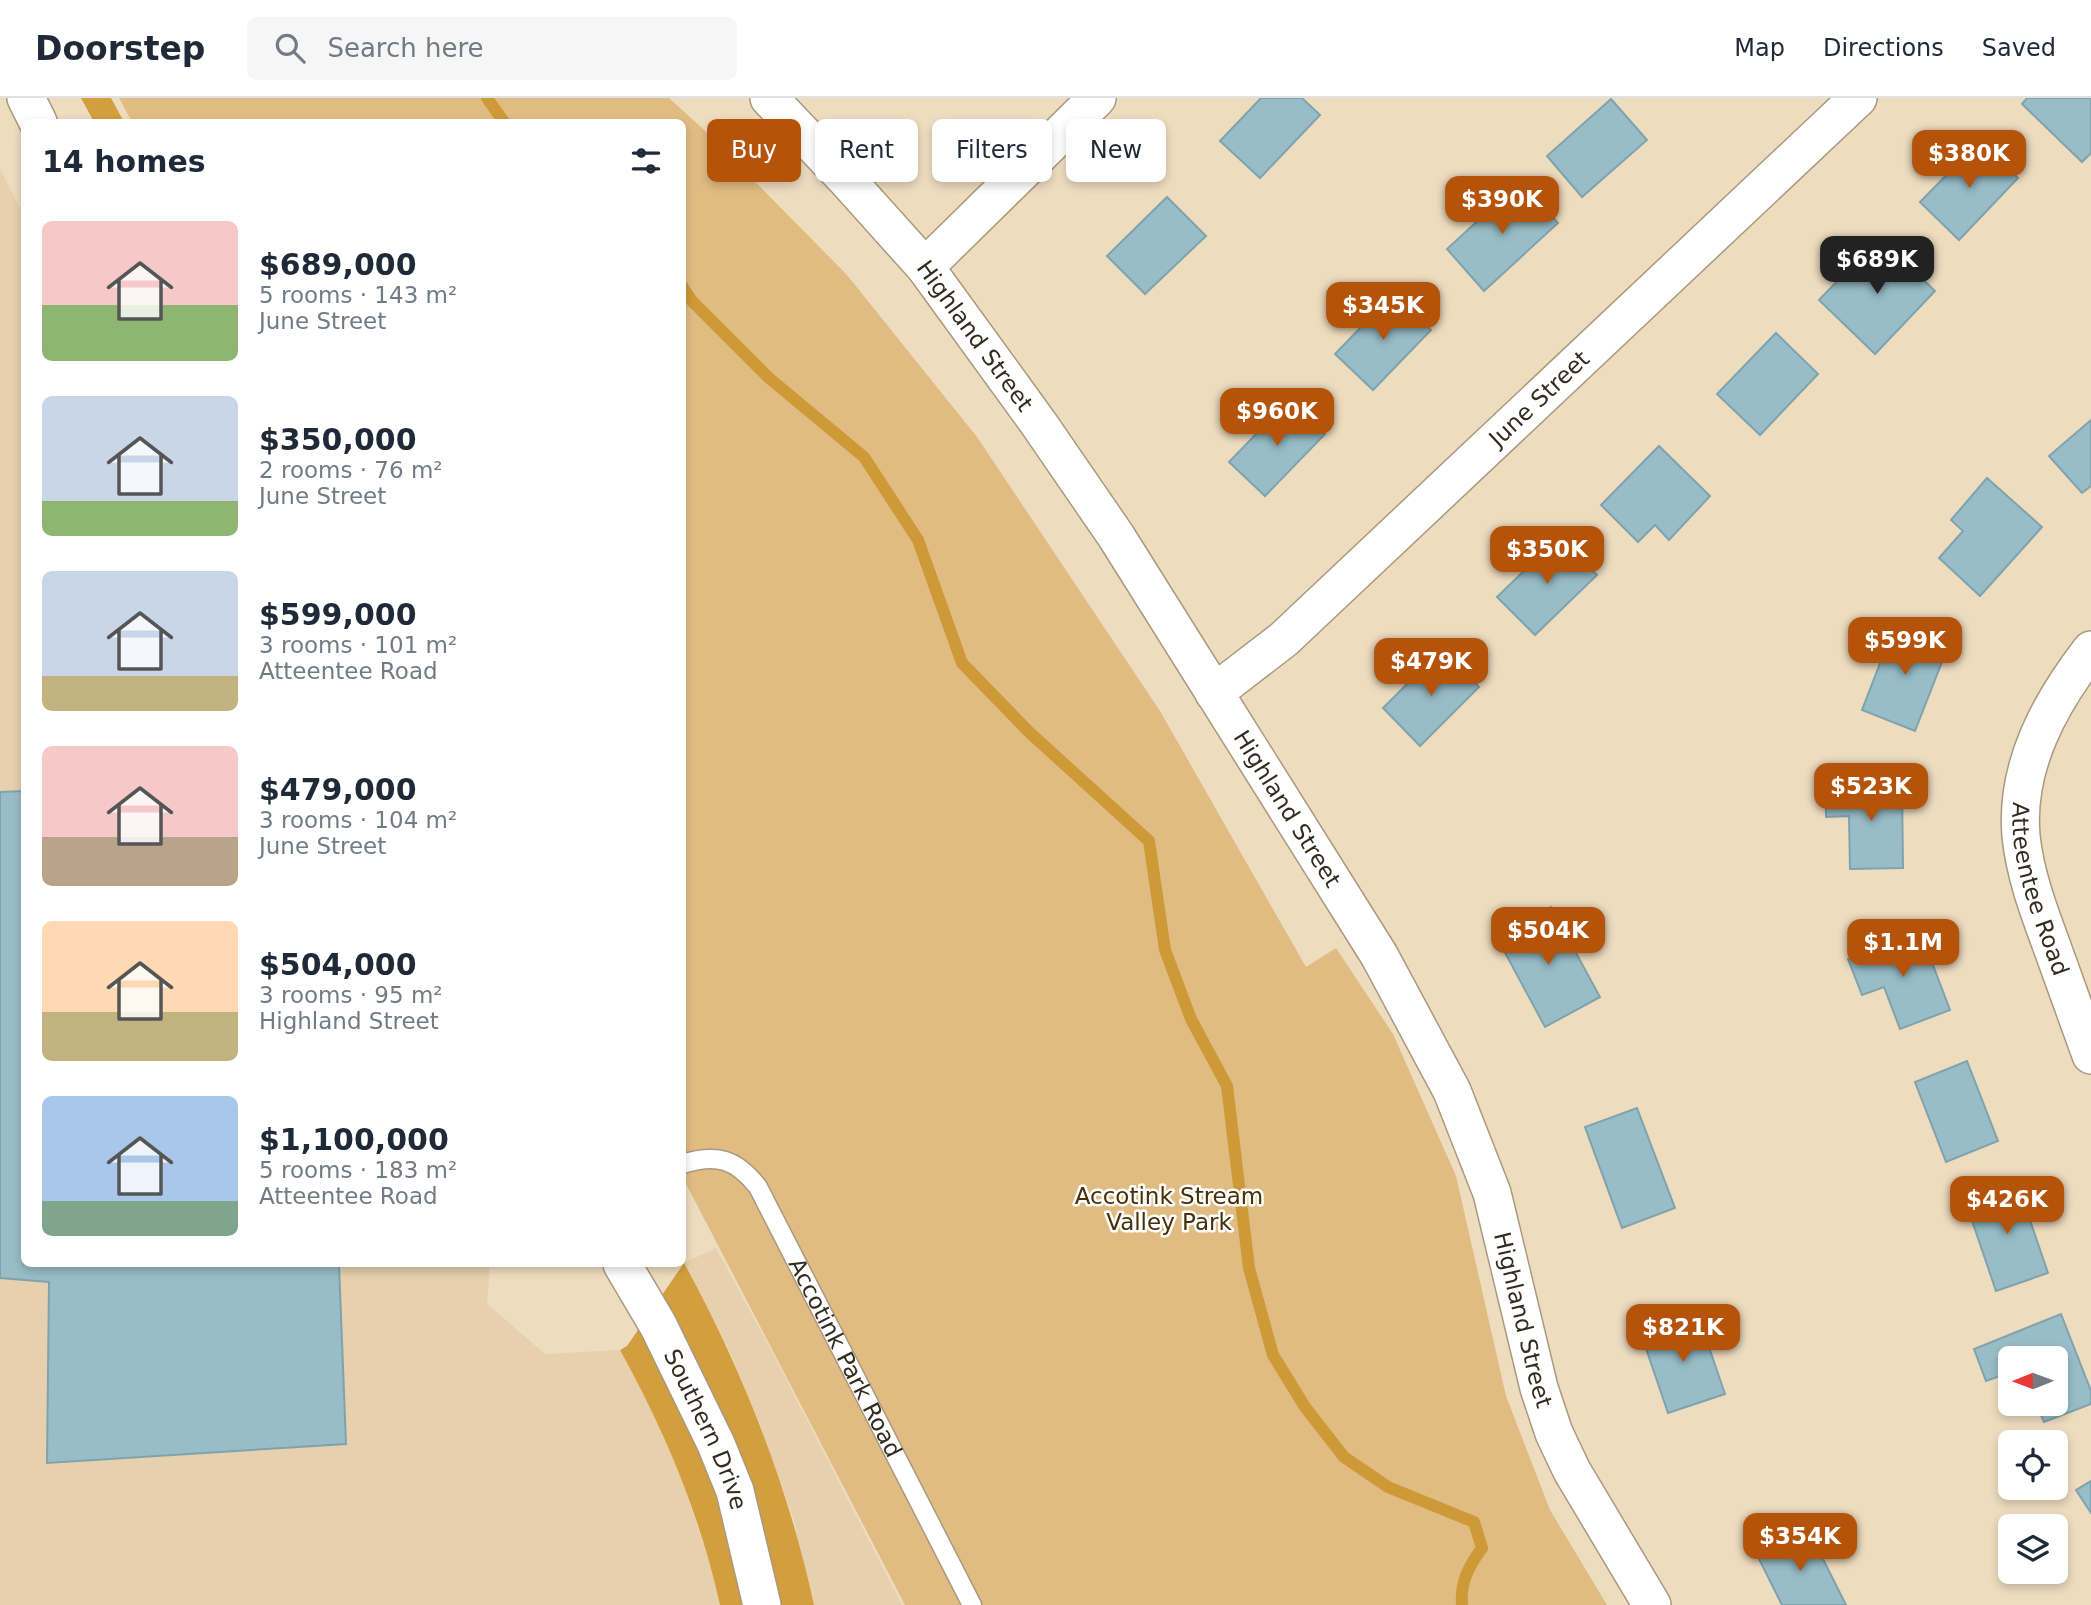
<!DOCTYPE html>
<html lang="en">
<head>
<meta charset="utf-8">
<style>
  :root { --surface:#fff; --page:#f6f6f7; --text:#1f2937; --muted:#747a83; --line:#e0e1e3; --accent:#b45309 }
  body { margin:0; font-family:"DejaVu Sans",sans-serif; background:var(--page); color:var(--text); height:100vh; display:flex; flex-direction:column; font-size:26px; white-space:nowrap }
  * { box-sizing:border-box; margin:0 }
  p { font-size:23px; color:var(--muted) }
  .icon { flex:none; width:38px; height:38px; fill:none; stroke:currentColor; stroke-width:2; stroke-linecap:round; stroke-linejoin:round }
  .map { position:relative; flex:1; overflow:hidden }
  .sheet { position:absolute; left:21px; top:21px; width:665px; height:1148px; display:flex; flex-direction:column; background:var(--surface); border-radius:10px; box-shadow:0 4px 10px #0003 }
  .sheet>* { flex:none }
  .hud { position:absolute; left:707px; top:21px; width:665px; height:63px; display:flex; gap:14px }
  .needle { width:46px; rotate:269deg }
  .fabs { position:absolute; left:1998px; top:1248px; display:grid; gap:14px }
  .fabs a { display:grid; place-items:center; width:70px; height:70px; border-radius:10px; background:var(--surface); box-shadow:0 4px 10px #0003; font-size:35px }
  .price { position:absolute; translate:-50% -60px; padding:0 16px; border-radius:14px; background:var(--accent); color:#fff; font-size:23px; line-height:46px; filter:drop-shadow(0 2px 4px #0008) }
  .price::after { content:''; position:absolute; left:50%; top:42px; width:21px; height:16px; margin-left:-10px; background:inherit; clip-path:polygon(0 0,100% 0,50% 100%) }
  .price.current { background:#222; color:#fff }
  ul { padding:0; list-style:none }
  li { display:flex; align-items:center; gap:21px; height:175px; padding:0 21px }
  li span { display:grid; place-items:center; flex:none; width:196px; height:140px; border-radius:10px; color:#555 }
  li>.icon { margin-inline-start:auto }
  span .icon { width:84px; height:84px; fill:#fffc; stroke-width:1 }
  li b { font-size:30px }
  h2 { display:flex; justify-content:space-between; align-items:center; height:84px; padding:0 21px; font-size:30px }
  .chip { padding:0 24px; border-radius:10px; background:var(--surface); box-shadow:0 4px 10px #0003; font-size:24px; line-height:63px }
  .chip.current { background:var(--accent); color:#fff }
  header { display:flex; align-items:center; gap:42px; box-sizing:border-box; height:98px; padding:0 35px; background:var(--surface); border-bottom:2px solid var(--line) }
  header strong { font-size:33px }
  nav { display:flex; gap:38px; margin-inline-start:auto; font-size:24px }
  .search { width:490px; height:63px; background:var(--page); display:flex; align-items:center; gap:18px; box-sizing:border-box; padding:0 24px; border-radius:10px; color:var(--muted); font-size:26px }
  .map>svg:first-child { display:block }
</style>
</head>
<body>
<header>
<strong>Doorstep</strong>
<div class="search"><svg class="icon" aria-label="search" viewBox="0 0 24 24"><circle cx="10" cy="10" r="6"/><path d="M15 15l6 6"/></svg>Search here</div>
<nav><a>Map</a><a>Directions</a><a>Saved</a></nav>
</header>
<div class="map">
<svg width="2091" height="1507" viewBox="0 0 2091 1507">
  <rect width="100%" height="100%" fill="#eedcbf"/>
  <g fill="#e6d0ad">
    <polygon points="0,71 24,118 24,1166 490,1166 487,1206 545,1256 620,1252 651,1309 683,1384 711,1470 720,1507 0,1507"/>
    <polygon points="716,1150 770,1250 902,1507 814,1507 794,1423 762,1331 730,1254 684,1165"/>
  </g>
  <polygon fill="#e1bc82" points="119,0 669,0 702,30 847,177 977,339 1160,613 1306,869 1336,850 1393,936 1456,1078 1506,1298 1550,1412 1607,1507 905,1507 683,1080 682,24 132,24"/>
  <g fill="#d39e3e">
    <polygon points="81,0 111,0 124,24 94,24"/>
    <path d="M 684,1165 C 743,1273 788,1387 814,1507 L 720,1507 C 700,1417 665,1333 620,1252 L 627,1248 Z"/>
  </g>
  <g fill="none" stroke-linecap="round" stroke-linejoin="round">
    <g stroke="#ce9937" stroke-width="12">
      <polyline points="487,0 504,24"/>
      <path d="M 682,188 L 692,203 L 769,280 L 864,359 L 918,442 L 962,565 L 1029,634 L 1149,743 L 1165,852 L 1191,921 L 1227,988 L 1249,1170 L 1273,1257 L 1305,1309 L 1344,1359 L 1388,1389 L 1474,1424 L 1482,1450 C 1469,1468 1460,1484 1462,1507"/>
    </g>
  </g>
  <g fill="#98bdc8" stroke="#7fa3ad" stroke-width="2">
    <polygon points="1261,0 1302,0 1320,17 1260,80 1220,43"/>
    <polygon points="2027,0 2091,0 2091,55 2082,64 2022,6"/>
    <polygon points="1611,1 1647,42 1582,99 1547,58"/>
    <polygon points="1980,43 2018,80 1959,142 1920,104"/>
    <polygon points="1520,84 1558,125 1484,193 1447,151"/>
    <polygon points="1167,99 1206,138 1145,196 1107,158"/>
    <polygon points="1880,139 1935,193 1875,256 1819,202"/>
    <polygon points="1393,196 1431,232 1373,292 1335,256"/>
    <polygon points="1776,235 1818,276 1760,337 1717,296"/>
    <polygon points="1290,301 1325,336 1265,398 1229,364"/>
    <polygon points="2091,322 2091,388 2082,395 2049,358"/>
    <polygon points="1659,348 1710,398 1669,442 1655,427 1638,444 1601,407"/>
    <polygon points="1987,380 2042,429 1980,498 1939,460 1963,433 1951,422"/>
    <polygon points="1559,439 1597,477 1535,537 1497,499"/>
    <polygon points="1896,524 1949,546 1915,633 1862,612"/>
    <polygon points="1442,551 1479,589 1420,648 1383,610"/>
    <polygon points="1902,686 1903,770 1850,771 1849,718 1826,719 1826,687"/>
    <polygon points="24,693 24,1166 339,1166 346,1346 47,1365 49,1184 0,1180 0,694"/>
    <polygon points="1551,809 1600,899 1545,929 1496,838"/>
    <polygon points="1920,833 1950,912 1900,931 1884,889 1862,897 1848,861"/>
    <polygon points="1967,963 1998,1043 1946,1064 1915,984"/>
    <polygon points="1637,1010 1675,1110 1622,1130 1585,1029"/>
    <polygon points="2017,1084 2048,1175 1996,1193 1965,1102"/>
    <polygon points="2061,1216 2091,1293 2091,1306 2044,1324 2036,1306 2056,1306 2056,1260 2011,1260 2011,1274 1986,1283 1974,1251"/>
    <polygon points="1698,1217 1725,1296 1668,1315 1641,1236"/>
    <polygon points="2091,1383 2091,1415 2076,1392"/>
    <polygon points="1808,1431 1846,1507 1782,1507 1757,1457"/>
  </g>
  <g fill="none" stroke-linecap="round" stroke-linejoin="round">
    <defs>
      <g id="lane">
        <path id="s1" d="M 682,1066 C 717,1055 736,1061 758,1089 L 972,1507"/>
      </g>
      <g id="street">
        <polyline points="26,0 38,24"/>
        <path id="s2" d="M 769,0 L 845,80 L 925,169 L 1039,326 L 1116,438 L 1379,857 L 1452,993 L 1492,1095 L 1539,1290 L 1554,1335 L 1572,1373 L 1652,1507"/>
        <polyline points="925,169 1097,0"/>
        <path id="s3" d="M 2091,552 C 2050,605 2015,668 2021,738 C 2025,776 2038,811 2051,846 C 2064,883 2078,920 2091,957"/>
        <path id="s4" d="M 1214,595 L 1284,541 L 1858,0"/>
        <path id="s5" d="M 622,1166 L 658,1227 L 716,1346 L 735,1393 L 762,1507"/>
      </g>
    </defs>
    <use href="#lane" stroke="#aa997e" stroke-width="21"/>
    <use href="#street" stroke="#aa997e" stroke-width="40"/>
    <use href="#lane" stroke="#fff" stroke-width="18"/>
    <use href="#street" stroke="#fff" stroke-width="37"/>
  </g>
  <g text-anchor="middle" stroke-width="5" stroke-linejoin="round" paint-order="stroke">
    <g font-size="23" fill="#322b20" stroke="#fff">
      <text dy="8" stroke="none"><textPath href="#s2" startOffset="315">Highland Street</textPath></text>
      <text dy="8" stroke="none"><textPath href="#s4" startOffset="439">June Street</textPath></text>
      <text dy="8" stroke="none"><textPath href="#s2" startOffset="882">Highland Street</textPath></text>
      <text dy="8" stroke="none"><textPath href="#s3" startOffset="259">Atteentee Road</textPath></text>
      <text dy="8" stroke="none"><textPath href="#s2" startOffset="1449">Highland Street</textPath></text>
      <text dy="8" stroke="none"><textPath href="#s1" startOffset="278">Accotink Park Road</textPath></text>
      <text dy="8" stroke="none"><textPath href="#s5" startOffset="186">Southern Drive</textPath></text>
    </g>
    <g font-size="23" fill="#463006" stroke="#fff">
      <text x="1169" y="1106">Accotink Stream<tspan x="1169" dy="26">Valley Park</tspan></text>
    </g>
  </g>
</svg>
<div class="fabs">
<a><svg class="needle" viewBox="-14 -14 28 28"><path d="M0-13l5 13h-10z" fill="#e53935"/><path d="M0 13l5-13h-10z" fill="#747a83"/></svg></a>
<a><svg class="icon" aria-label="locate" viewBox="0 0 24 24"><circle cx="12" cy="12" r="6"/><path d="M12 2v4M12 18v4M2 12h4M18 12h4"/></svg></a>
<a><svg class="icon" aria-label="layers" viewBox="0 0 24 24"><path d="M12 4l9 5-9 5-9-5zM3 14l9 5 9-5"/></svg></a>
</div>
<b class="price" style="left:1969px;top:92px">$380K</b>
<b class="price" style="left:1502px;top:138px">$390K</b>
<b class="price current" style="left:1877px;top:198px">$689K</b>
<b class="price" style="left:1383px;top:244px">$345K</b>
<b class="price" style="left:1277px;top:350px">$960K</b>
<b class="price" style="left:1547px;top:488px">$350K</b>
<b class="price" style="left:1905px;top:579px">$599K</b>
<b class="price" style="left:1431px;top:600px">$479K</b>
<b class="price" style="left:1871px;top:725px">$523K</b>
<b class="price" style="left:1548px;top:869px">$504K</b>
<b class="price" style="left:1903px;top:881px">$1.1M</b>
<b class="price" style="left:2007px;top:1138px">$426K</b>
<b class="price" style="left:1683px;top:1266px">$821K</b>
<b class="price" style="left:1800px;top:1475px">$354K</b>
<div class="hud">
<a class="chip current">Buy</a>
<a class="chip">Rent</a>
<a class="chip">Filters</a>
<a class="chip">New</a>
</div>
<section class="sheet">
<h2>14 homes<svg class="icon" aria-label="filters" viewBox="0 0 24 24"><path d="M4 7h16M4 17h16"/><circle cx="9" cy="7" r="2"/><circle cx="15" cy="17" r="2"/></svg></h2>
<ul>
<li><span style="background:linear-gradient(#f6c9c9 60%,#8fb573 0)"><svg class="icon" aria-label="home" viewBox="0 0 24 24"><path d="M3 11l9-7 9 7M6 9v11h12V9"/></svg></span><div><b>$689,000</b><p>5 rooms · 143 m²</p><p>June Street</p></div></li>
<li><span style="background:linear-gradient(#c9d6e8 75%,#8fb573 0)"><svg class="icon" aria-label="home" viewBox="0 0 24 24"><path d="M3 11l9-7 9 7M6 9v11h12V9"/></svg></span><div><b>$350,000</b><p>2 rooms · 76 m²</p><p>June Street</p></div></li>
<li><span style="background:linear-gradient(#c9d6e8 75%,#c2b280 0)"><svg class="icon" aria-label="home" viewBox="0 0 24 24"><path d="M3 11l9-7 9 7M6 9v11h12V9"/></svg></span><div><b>$599,000</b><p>3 rooms · 101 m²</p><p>Atteentee Road</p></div></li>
<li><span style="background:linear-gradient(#f6c9c9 65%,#b9a48a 0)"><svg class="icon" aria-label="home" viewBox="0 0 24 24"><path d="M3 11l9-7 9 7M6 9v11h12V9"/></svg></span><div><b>$479,000</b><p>3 rooms · 104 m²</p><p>June Street</p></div></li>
<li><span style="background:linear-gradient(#ffd9b3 65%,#c2b280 0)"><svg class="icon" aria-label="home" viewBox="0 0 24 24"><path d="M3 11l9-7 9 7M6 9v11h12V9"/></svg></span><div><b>$504,000</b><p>3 rooms · 95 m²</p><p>Highland Street</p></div></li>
<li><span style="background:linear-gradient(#a9c7e8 75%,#7fa58c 0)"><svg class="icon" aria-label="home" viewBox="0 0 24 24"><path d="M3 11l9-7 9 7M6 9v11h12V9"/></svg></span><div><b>$1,100,000</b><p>5 rooms · 183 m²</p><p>Atteentee Road</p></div></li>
</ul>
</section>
</div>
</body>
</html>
